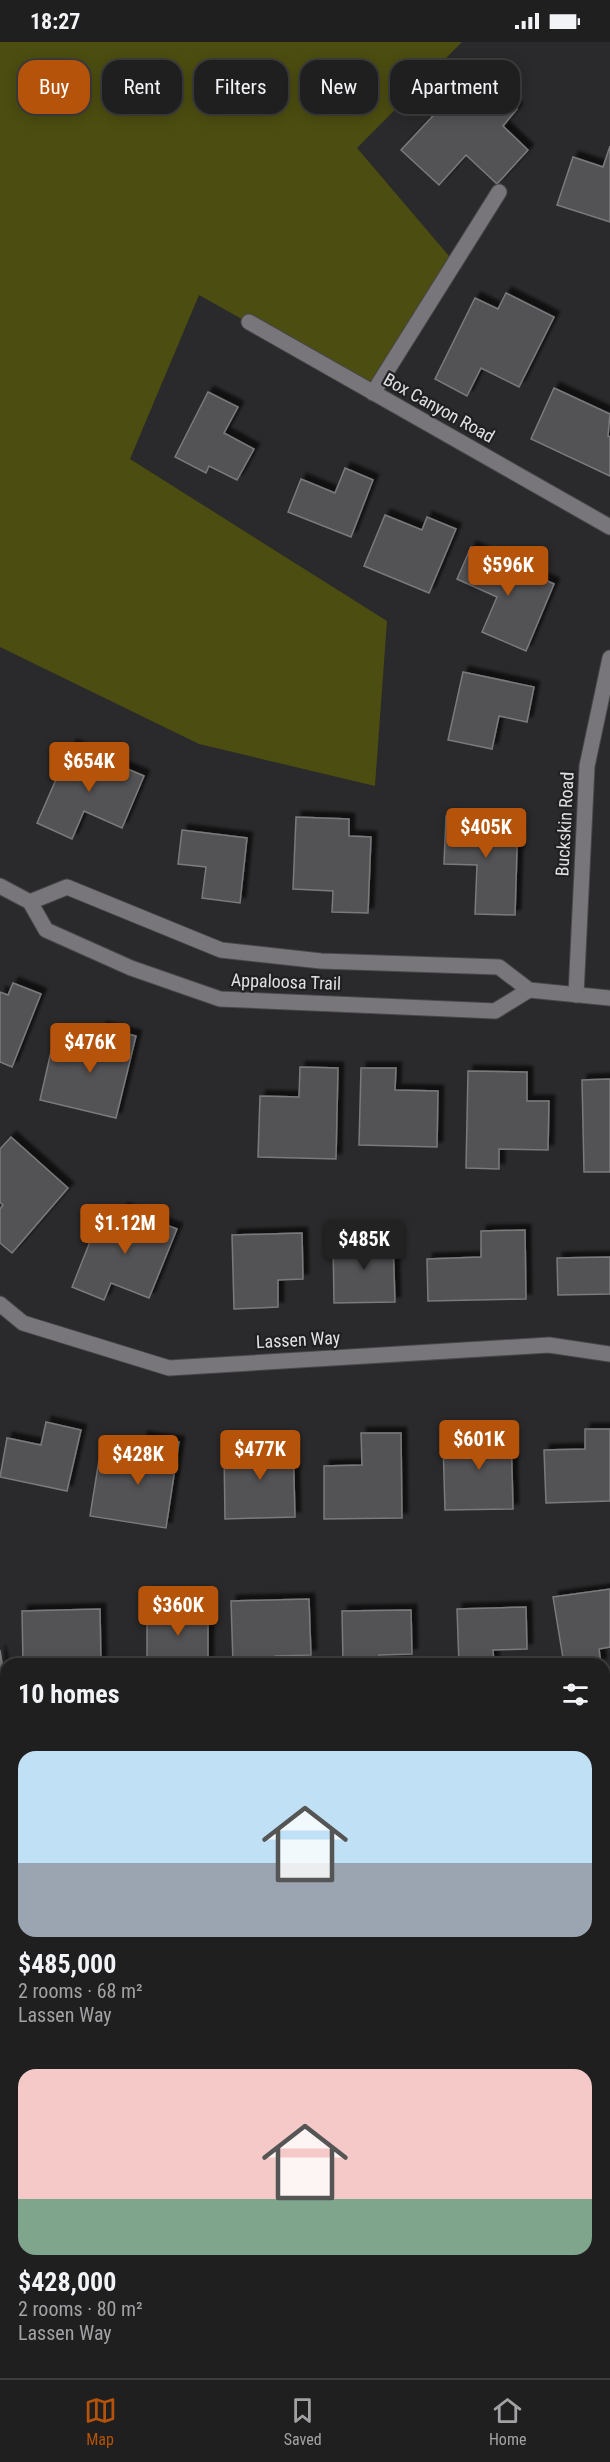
<!DOCTYPE html>
<html lang="en">
<head>
<meta charset="utf-8">
<style>
  :root { --surface:#201f20; --page:#282729; --text:#f1f3f6; --muted:#a2a2a5; --line:#3d3d3e; --accent:#b45309 }
  body { margin:0; font-family:"Roboto Condensed",sans-serif; background:var(--page); color:var(--text); height:100vh; display:flex; flex-direction:column; font-size:22px; white-space:nowrap }
  * { box-sizing:border-box; margin:0 }
  p { font-size:20px; color:var(--muted) }
  .icon { flex:none; width:33px; height:33px; fill:none; stroke:currentColor; stroke-width:2; stroke-linecap:round; stroke-linejoin:round }
  .map { position:relative; flex:1; overflow:hidden }
  .sheet { position:absolute; left:0px; top:1616px; width:610px; height:722px; display:flex; flex-direction:column; background:var(--surface); border-radius:18px 18px 0 0; box-shadow:0 3px 15px #0003,0 0 0 2px var(--line) }
  .sheet>* { flex:none }
  .guide { position:absolute; left:18px; top:18px; width:574px; height:54px; display:flex; gap:12px }
  .price { position:absolute; translate:-50% -51px; padding:0 14px; border-radius:6px; background:var(--accent); color:#fff; font-size:20px; line-height:39px; filter:drop-shadow(0 2px 3px #0008) }
  .price::after { content:''; position:absolute; left:50%; top:36px; width:18px; height:14px; margin-left:-9px; background:inherit; clip-path:polygon(0 0,100% 0,50% 100%) }
  .price.on { background:#222; color:#fff }
  ul { padding:0; list-style:none }
  li { display:grid; align-content:center; gap:12px; height:318px; padding:0 18px }
  li span { display:grid; place-items:center; height:186px; border-radius:18px; color:#555 }
  li>.icon { margin-inline-start:auto }
  span .icon { width:108px; height:108px; fill:#fffc; stroke-width:1 }
  li b { font-size:26px }
  h2 { display:flex; justify-content:space-between; align-items:center; height:72px; padding:0 18px; font-size:26px }
  .tag { padding:0 21px; border-radius:18px; background:var(--surface); box-shadow:0 3px 15px #0003,0 0 0 2px var(--line); font-size:21px; line-height:54px }
  .tag.on { background:var(--accent); color:#fff }
  .status { display:flex; justify-content:space-between; align-items:center; height:42px; padding:0 30px; background:var(--surface); direction:ltr }
  .status svg { height:16px; fill:currentColor }
  .tab-bar { display:flex; justify-content:space-around; align-items:center; height:84px; border-top:2px solid var(--line); background:var(--surface); font-size:16px; color:var(--muted) }
  .tab-bar a { display:grid; justify-items:center; gap:3px }
  .tab-bar .on { color:var(--accent) }
  .map>svg:first-child { display:block }
</style>
</head>
<body>
<div class="status"><b>18:27</b><svg viewBox="0 0 49 12"><path d="M0 12V9h3v3zM5 12V6h3v6zM10 12V3h3v9zM15 12V0h3v12zM26 1h20v11H26zM47 4h2v5h-2z"/></svg></div>
<div class="map">
<svg width="610" height="2336" viewBox="0 0 610 2336">
  <defs>
    <filter id="shadow"><feDropShadow dx="5.5" dy="-5.5" stdDeviation="1.5" flood-color="#0009"/></filter>
  </defs>
  <rect width="100%" height="100%" fill="#2a292b"/>
  <polygon fill="#4c4d10" points="0,0 462,0 357,106 455,221 373,351 199,253 130,417 387,579 375,744 199,702 0,605"/>
  <g fill="#535356" stroke="#7a7a7d" stroke-width="1.5" filter="url(#shadow)">
    <polygon points="476,28 517,67 503,84 528,108 497,142 466,113 439,143 401,108"/>
    <polygon points="610,104 610,180 557,163 573,115 603,125"/>
    <polygon points="506,251 554,275 519,345 481,326 467,354 435,337 475,256 498,267"/>
    <polygon points="554,346 610,372 608,394 610,395 610,434 531,397"/>
    <polygon points="208,350 238,365 224,391 254,407 237,438 209,424 206,431 175,415"/>
    <polygon points="345,426 373,438 351,495 288,470 301,437 335,451"/>
    <polygon points="385,473 422,488 427,475 456,487 429,551 364,524"/>
    <polygon points="471,505 554,542 526,609 482,590 497,555 457,537"/>
    <polygon points="463,630 534,645 527,680 499,674 492,707 448,698"/>
    <polygon points="71,703 144,734 122,786 84,769 72,797 37,781"/>
    <polygon points="446,774 518,776 515,873 475,872 477,823 444,822"/>
    <polygon points="296,775 349,777 349,794 371,795 368,871 332,870 333,849 293,847"/>
    <polygon points="182,788 247,796 240,861 202,856 206,825 178,822"/>
    <polygon points="13,941 41,952 12,1025 0,1020 0,950 8,953"/>
    <polygon points="101,985 136,994 116,1076 40,1058 53,1001 95,1011"/>
    <polygon points="300,1025 338,1026 336,1117 258,1115 260,1054 299,1055"/>
    <polygon points="361,1026 396,1026 395,1048 438,1049 437,1105 359,1103"/>
    <polygon points="468,1029 527,1030 527,1059 549,1059 548,1108 499,1107 499,1127 466,1126"/>
    <polygon points="610,1037 610,1130 584,1130 582,1038"/>
    <polygon points="11,1095 68,1146 12,1211 0,1201 0,1167 3,1163 0,1160 0,1107"/>
    <polygon points="122,1166 177,1187 149,1256 111,1241 104,1258 72,1245 99,1177 114,1183"/>
    <polygon points="525,1188 526,1257 428,1259 427,1217 481,1215 481,1189"/>
    <polygon points="302,1191 303,1237 278,1238 278,1265 234,1267 232,1193"/>
    <polygon points="393,1197 395,1260 334,1261 333,1199"/>
    <polygon points="610,1215 610,1252 558,1253 557,1216"/>
    <polygon points="46,1380 81,1388 67,1449 0,1435 7,1396 41,1403"/>
    <polygon points="511,1387 513,1467 445,1468 443,1400 467,1400 467,1388"/>
    <polygon points="585,1387 610,1387 610,1459 546,1461 544,1408 585,1407"/>
    <polygon points="361,1391 401,1391 402,1476 324,1477 324,1424 362,1423"/>
    <polygon points="142,1395 179,1400 166,1486 90,1474 99,1418 137,1424"/>
    <polygon points="293,1398 295,1475 225,1477 224,1409 246,1409 245,1399"/>
    <polygon points="610,1547 610,1605 599,1607 601,1622 564,1622 553,1555"/>
    <polygon points="309,1557 311,1613 275,1614 275,1622 233,1622 231,1559"/>
    <polygon points="526,1565 527,1607 493,1608 494,1622 459,1622 457,1567"/>
    <polygon points="100,1567 101,1622 23,1622 22,1569"/>
    <rect x="147" y="1567" width="61" height="55"/>
    <polygon points="411,1568 412,1612 379,1613 379,1622 343,1622 342,1569"/>
    <polygon points="0,1608 6,1646 6,1658 0,1659"/>
    <polygon points="610,1762 610,1826 604,1793 604,1763"/>
    <polygon points="6,1819 6,1873 0,1873 0,1886 0,1820"/>
    <polygon points="106,2331 113,2331 137,2336 105,2336"/>
    <polygon points="280,2331 362,2331 361,2336 279,2336"/>
  </g>
  <g fill="none" stroke-linecap="round" stroke-linejoin="round">
    <defs>
      <g id="minor">
        <polyline points="249,280 610,485"/>
        <polyline points="373,351 499,150"/>
        <polyline points="0,844 30,860 46,888 131,926 220,957 495,969 529,948"/>
        <polyline points="30,860 67,845 221,908 321,919 499,925 529,948 610,956"/>
        <polyline points="576,953 587,724 610,616"/>
        <polyline points="0,1262 23,1281 169,1326 549,1303 610,1312"/>
        <polyline points="604,1679 610,1677"/>
        <polyline points="0,1721 6,1720"/>
        <polyline points="200,2336 201,2331"/>
      </g>
    </defs>
    <use href="#minor" stroke="#48474a" stroke-width="17"/>
    <use href="#minor" stroke="#78767a" stroke-width="15"/>
  </g>
  <g text-anchor="middle" stroke-width="4.5" stroke-linejoin="round" paint-order="stroke">
    <g font-size="18" fill="#e1e0e2" stroke="#201f22">
      <text transform="translate(439 366) rotate(29)" y="6">Box Canyon Road</text>
      <text transform="translate(565 782) rotate(-87)" y="6">Buckskin Road</text>
      <text transform="translate(286 940) rotate(2)" y="6">Appaloosa Trail</text>
      <text transform="translate(298 1298) rotate(-3)" y="6">Lassen Way</text>
    </g>
  </g>
</svg>
<b class="price" style="left:508px;top:555px">$596K</b>
<b class="price" style="left:89px;top:751px">$654K</b>
<b class="price" style="left:486px;top:817px">$405K</b>
<b class="price" style="left:90px;top:1032px">$476K</b>
<b class="price" style="left:125px;top:1213px">$1.12M</b>
<b class="price on" style="left:364px;top:1229px">$485K</b>
<b class="price" style="left:479px;top:1429px">$601K</b>
<b class="price" style="left:260px;top:1439px">$477K</b>
<b class="price" style="left:138px;top:1444px">$428K</b>
<b class="price" style="left:178px;top:1595px">$360K</b>
<div class="guide">
<a class="tag on">Buy</a>
<a class="tag">Rent</a>
<a class="tag">Filters</a>
<a class="tag">New</a>
<a class="tag">Apartment</a>
</div>
<section class="sheet">
<h2>10 homes<svg class="icon" aria-label="filters" viewBox="0 0 24 24"><path d="M4 7h16M4 17h16"/><circle cx="9" cy="7" r="2"/><circle cx="15" cy="17" r="2"/></svg></h2>
<ul>
<li><span style="background:linear-gradient(#bfe0f5 60%,#9aa5b1 0)"><svg class="icon" aria-label="home" viewBox="0 0 24 24"><path d="M3 11l9-7 9 7M6 9v11h12V9"/></svg></span><div><b>$485,000</b><p>2 rooms · 68 m²</p><p>Lassen Way</p></div></li>
<li><span style="background:linear-gradient(#f6c9c9 70%,#7fa58c 0)"><svg class="icon" aria-label="home" viewBox="0 0 24 24"><path d="M3 11l9-7 9 7M6 9v11h12V9"/></svg></span><div><b>$428,000</b><p>2 rooms · 80 m²</p><p>Lassen Way</p></div></li>
</ul>
</section>
</div>
<nav class="tab-bar">
<a class="on"><svg class="icon" aria-label="map" viewBox="0 0 24 24"><path d="M3 6l6-2 6 2 6-2v14l-6 2-6-2-6 2zM9 4v14M15 6v14"/></svg>Map</a>
<a><svg class="icon" aria-label="saved" viewBox="0 0 24 24"><path d="M7 4h10v16l-5-4-5 4z"/></svg>Saved</a>
<a><svg class="icon" aria-label="home" viewBox="0 0 24 24"><path d="M3 11l9-7 9 7M6 9v11h12V9"/></svg>Home</a>
</nav>
</body>
</html>
